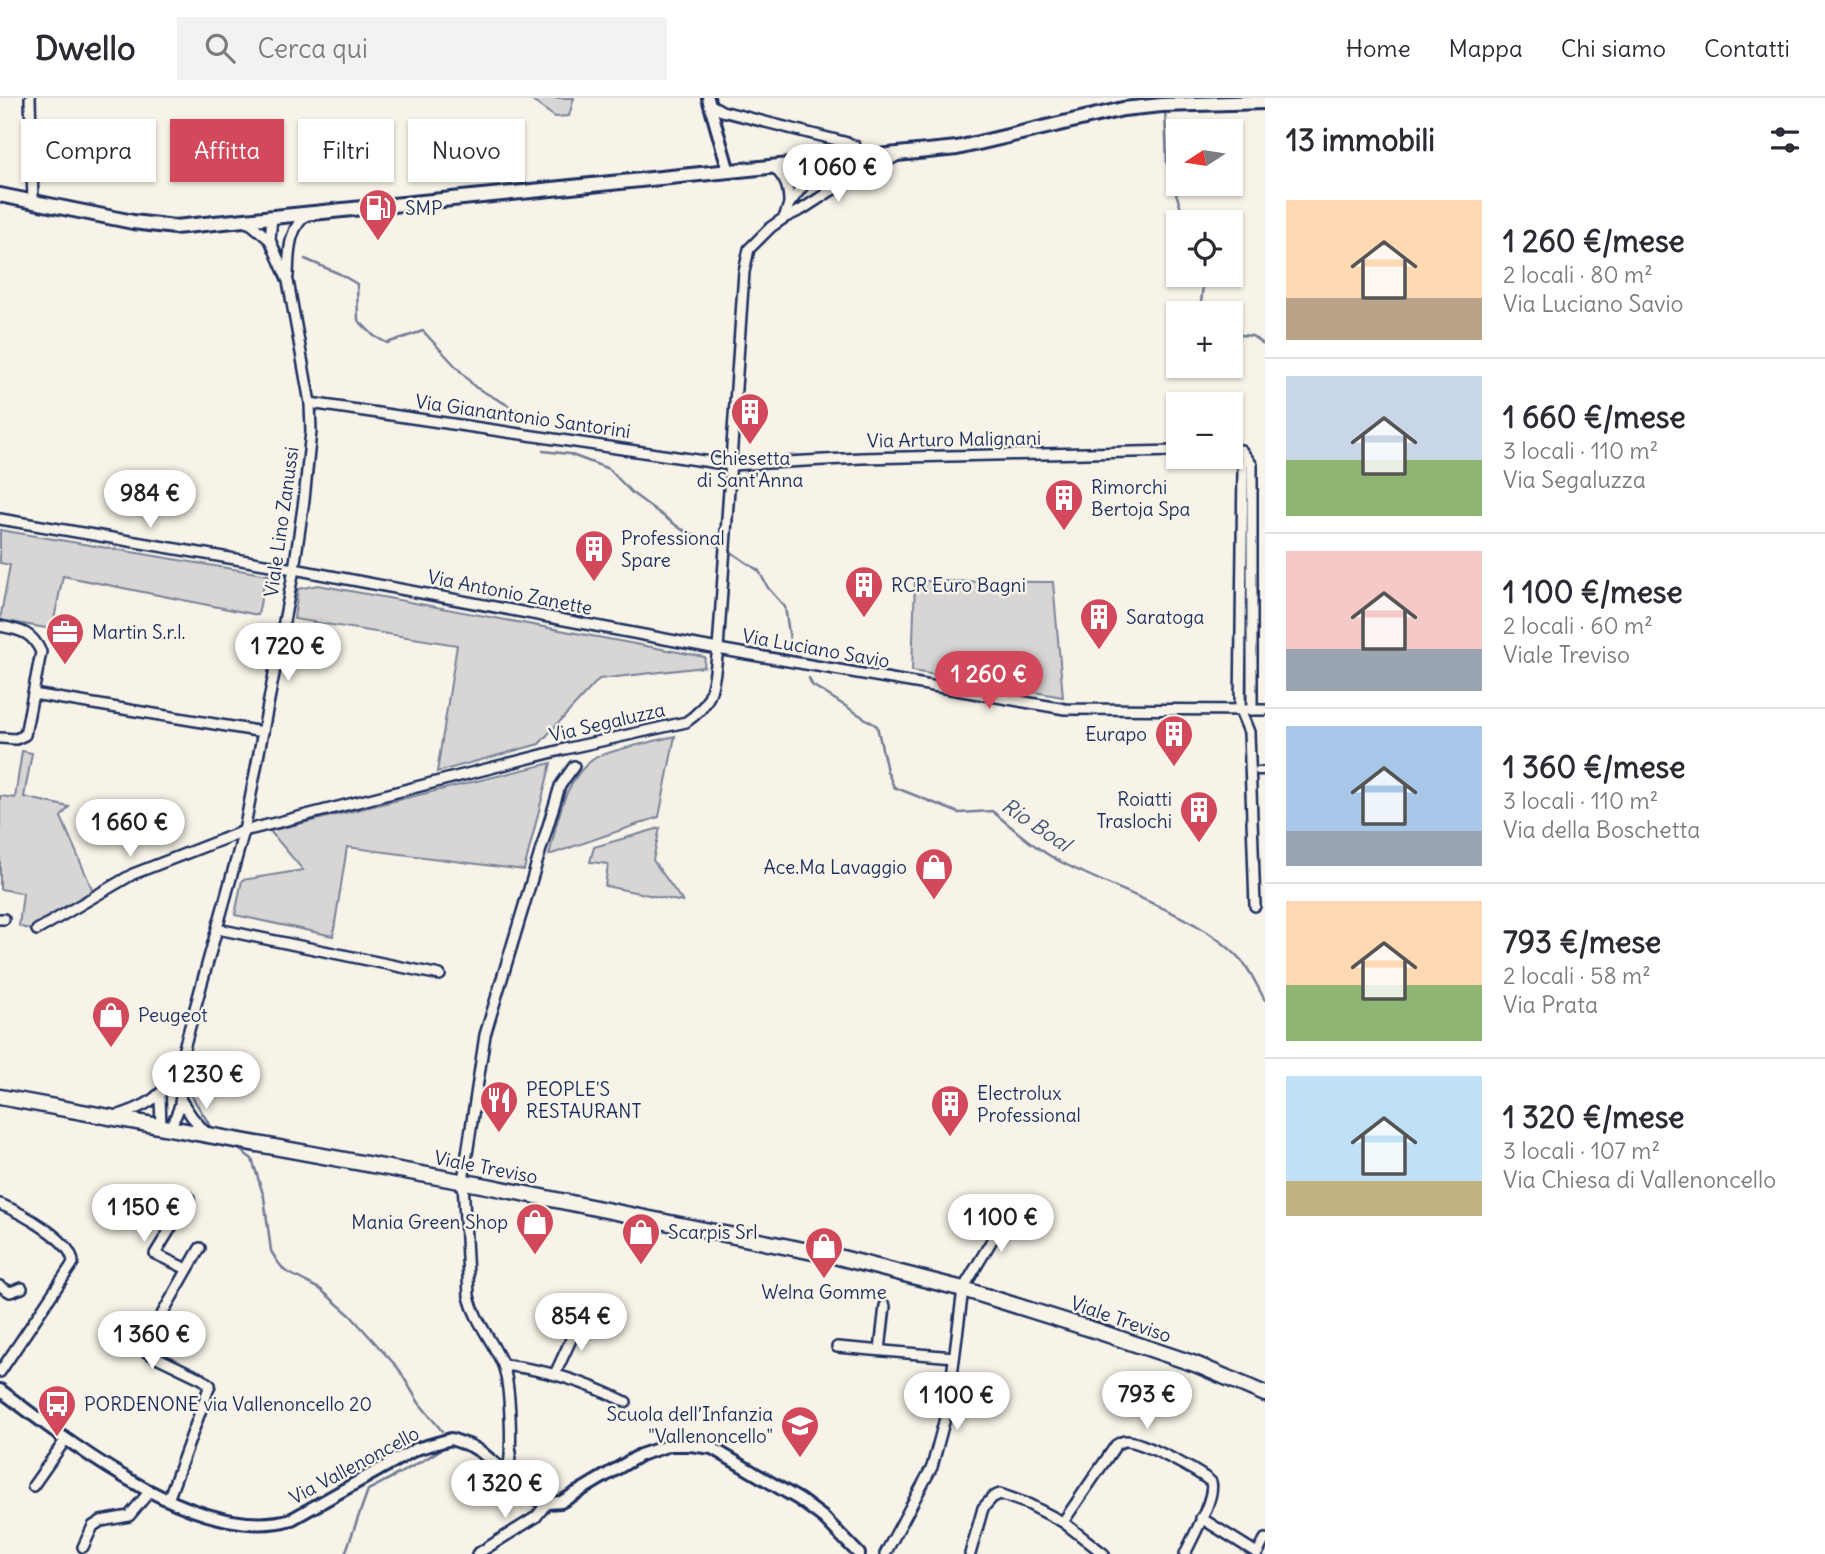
<!DOCTYPE html>
<html lang="it">
<head>
<meta charset="utf-8">
<style>
  :root { --surface:#fff; --page:#f2f2f3; --text:#2b2b33; --muted:#7c7c81; --line:#e1e1e2; --accent:#d1495b }
  body { margin:0; font-family:Delius,sans-serif; background:var(--page); color:var(--text); height:100vh; display:flex; flex-direction:column; font-size:26px; white-space:nowrap }
  * { box-sizing:border-box; margin:0 }
  p { font-size:23px; color:var(--muted) }
  .icon { flex:none; width:38px; height:38px; fill:none; stroke:currentColor; stroke-width:2; stroke-linecap:round; stroke-linejoin:round }
  .map { position:relative; flex:1; overflow:hidden }
  .details { display:flex; flex-direction:column; background:var(--surface); width:560px }
  .details>* { flex:none }
  .top-card { position:absolute; left:21px; top:21px; width:665px; height:63px; display:flex; gap:14px }
  .needle { width:46px; rotate:258deg }
  .controls { position:absolute; left:1166px; top:21px; display:grid; gap:14px }
  .controls a { display:grid; place-items:center; width:77px; height:77px; border-radius:0px; background:var(--surface); box-shadow:0 2px 5px #0004; font-size:35px }
  .price { position:absolute; translate:-50% -60px; padding:0 16px; border-radius:24px; background:#fff; color:#222; font-size:23px; line-height:46px; filter:drop-shadow(0 2px 4px #0008) }
  .price::after { content:''; position:absolute; left:50%; top:42px; width:21px; height:16px; margin-left:-10px; background:inherit; clip-path:polygon(0 0,100% 0,50% 100%) }
  .price.on { background:var(--accent); color:#fff }
  ul { padding:0; list-style:none }
  li { display:flex; align-items:center; gap:21px; height:175px; padding:0 21px }
  li+li { border-top:2px solid var(--line) }
  li span { display:grid; place-items:center; flex:none; width:196px; height:140px; border-radius:0px; color:#555 }
  li>.icon { margin-inline-start:auto }
  span .icon { width:84px; height:84px; fill:#fffc; stroke-width:1 }
  li b { font-size:30px }
  h2 { display:flex; justify-content:space-between; align-items:center; height:84px; padding:0 21px; font-size:30px }
  .pill { padding:0 24px; border-radius:0px; background:var(--surface); box-shadow:0 2px 5px #0004; font-size:24px; line-height:63px }
  .pill.on { background:var(--accent); color:#fff }
  header { display:flex; align-items:center; gap:42px; box-sizing:border-box; height:98px; padding:0 35px; background:var(--surface); border-bottom:2px solid var(--line) }
  header strong { font-size:33px }
  nav { display:flex; gap:38px; margin-inline-start:auto; font-size:24px }
  .search { width:490px; height:63px; background:var(--page); display:flex; align-items:center; gap:18px; box-sizing:border-box; padding:0 24px; border-radius:0px; color:var(--muted); font-size:26px }
  main { display:flex; flex:1; min-height:0 }
  .map>svg:first-child { display:block }
</style>
</head>
<body>
<header>
<strong>Dwello</strong>
<div class="search"><svg class="icon" aria-label="search" viewBox="0 0 24 24"><circle cx="10" cy="10" r="6"/><path d="M15 15l6 6"/></svg>Cerca qui</div>
<nav><a>Home</a><a>Mappa</a><a>Chi siamo</a><a>Contatti</a></nav>
</header>
<main>
<div class="map">
<svg width="1265" height="1456" viewBox="0 0 1265 1456">
  <rect width="100%" height="100%" fill="#f7f3e8"/>
  <filter id="ink" filterUnits="userSpaceOnUse"><feTurbulence type="fractalNoise" baseFrequency=".0143" numOctaves="2"/><feDisplacementMap in="SourceGraphic" scale="14" xChannelSelector="R" yChannelSelector="G"/><feConvolveMatrix kernelMatrix="1 2 1 2 8 2 1 2 1" color-interpolation-filters="sRGB"/></filter>
  <g filter="url(#ink)">
    <g fill="#d7d6d4" stroke="#798299" stroke-width="2">
      <polygon points="528,0 574,0 569,18 555,19"/>
      <polygon points="0,432 274,478 272,487 264,486 258,517 63,478 52,531 0,522 10,467 0,465"/>
      <polygon points="915,483 1053,484 1063,599 912,573"/>
      <polygon points="318,487 705,559 704,569 599,581 539,646 437,674 457,547 294,521 298,491"/>
      <path d="M 675,638 L 659,719 L 549,757 C 558,723 563,681 595,660 C 608,652 657,643 675,638 Z"/>
      <polygon points="22,653 32,655 24,699 69,709 61,719 93,793 31,832 19,828 23,795 0,791 0,698 15,700"/>
      <polygon points="551,665 524,772 347,749 333,838 235,817 242,782 303,772 270,733"/>
      <polygon points="660,730 653,762 683,804 605,788 608,766 590,764 594,749"/>
    </g>
    <g fill="none" stroke-linecap="round" stroke-linejoin="round">
      <g stroke="#727c95" stroke-width="2.5">
        <polyline points="1165,10 1167,66 1185,124"/>
        <polyline points="305,161 340,176 357,186 358,222 374,238 387,245 423,233 475,289 542,326"/>
        <path d="M 1201,215 C 1200,202 1204,190 1203,177"/>
        <polyline points="1230,236 1252,238 1265,247"/>
        <polyline points="543,353 569,356 609,371 632,395 681,431 721,449"/>
        <polyline points="728,452 759,473 768,490 785,509 790,542"/>
        <path d="M 809,580 L 812,587 L 877,628 L 887,673 L 894,689 L 959,715 L 992,713 C 1014,731 1036,751 1061,764 C 1114,792 1200,817 1240,861 C 1251,872 1257,889 1265,902"/>
        <polyline points="184,986 211,1029"/>
        <polyline points="236,1049 252,1061 264,1099 271,1153 277,1163 285,1173 320,1191 350,1217 398,1270 419,1305 442,1333"/>
        <path d="M 345,1456 L 368,1392 C 381,1385 439,1356 444,1348"/>
      </g>
      <defs>
        <polyline id="pedestrian" points="1258,673 1265,673"/>
        <g id="minor">
          <polyline points="30,0 33,103"/>
          <polyline points="709,6 722,13 848,45 855,48 858,60"/>
          <path d="M 775,70 C 786,82 789,90 789,106"/>
          <polyline points="832,92 895,59"/>
          <path d="M 784,120 L 801,112 L 832,92 C 835,81 838,74 831,64"/>
          <polyline points="270,142 272,119"/>
          <path d="M 288,178 C 289,155 288,129 309,115"/>
          <polyline points="310,305 731,367 862,360 1178,353"/>
          <polyline points="1230,352 1241,352 1252,367 1252,612"/>
          <polyline points="1247,360 1243,367 1240,612 1249,634 1255,808"/>
          <polyline points="0,421 294,471 718,551 1065,611 1265,612"/>
          <path d="M 0,528 C 21,532 32,534 41,554 L 25,637 L 16,641 L 0,640"/>
          <polyline points="33,596 263,634"/>
          <polyline points="0,821 4,821"/>
          <polyline points="218,831 440,877"/>
          <path d="M 37,832 L 133,776 L 244,733 L 565,651 L 686,624 C 716,604 713,584 718,551 L 744,174 L 749,151 L 771,129 L 784,120 L 789,106 L 821,65"/>
          <polyline points="160,998 161,1030"/>
          <polyline points="182,1004 192,1019 207,1036"/>
          <path d="M 116,1018 C 147,1008 154,1003 176,979 L 244,733 L 294,471 L 304,402 L 311,333 L 310,305 L 288,183 L 270,142 L 251,126 L 242,123"/>
          <path d="M 168,1032 C 180,1013 185,1000 176,979"/>
          <path d="M 0,1106 C 19,1114 73,1142 73,1165 L 0,1274"/>
          <polyline points="187,1171 155,1156 189,1100"/>
          <polyline points="0,1188 10,1194 22,1190"/>
          <polyline points="837,1249 954,1259"/>
          <polyline points="880,1252 885,1208"/>
          <path d="M 504,1267 C 548,1272 586,1284 626,1304"/>
          <polyline points="555,1276 580,1222"/>
          <path d="M 507,1378 C 513,1358 511,1284 502,1265 C 492,1242 475,1223 469,1198 L 463,1083 L 485,937 L 560,688 L 574,668"/>
          <polyline points="33,1388 66,1341"/>
          <polyline points="168,1402 210,1287 202,1281 146,1254 145,1246 200,1150"/>
          <polyline points="1201,1420 1257,1455"/>
          <path d="M 1063,1424 L 1116,1347 C 1119,1345 1122,1343 1126,1343 C 1142,1343 1198,1373 1211,1384 C 1216,1399 1192,1440 1185,1456"/>
          <polyline points="83,1449 93,1428 101,1423 129,1418 150,1393"/>
          <polyline points="477,1456 536,1419 547,1405"/>
          <polyline points="885,1456 932,1369 948,1309 963,1191 1014,1105"/>
          <polyline points="970,1456 983,1410 993,1399 1000,1396 1028,1406 1063,1424 1104,1456"/>
          <polyline points="1257,1456 1265,1441"/>
        </g>
        <g id="tertiary">
          <polyline points="708,0 729,74"/>
          <path d="M 0,1292 C 70,1345 199,1448 292,1421 L 416,1351 L 451,1341 L 471,1348 L 481,1354 L 536,1401 L 547,1405 L 561,1404 L 640,1357 L 670,1347 L 690,1347 L 712,1350 L 800,1402 L 824,1420 L 859,1456"/>
        </g>
        <polyline id="secondary" points="0,97 133,124 175,129 957,50 1123,11 1162,7 1265,4"/>
        <polyline id="primary" points="0,999 487,1088 838,1159 963,1191 1097,1233 1195,1266 1265,1296"/>
      </defs>
      <use href="#pedestrian" stroke="#1b2f5e" stroke-width="11"/>
      <use href="#minor" stroke="#1b2f5e" stroke-width="14"/>
      <use href="#tertiary" stroke="#1b2f5e" stroke-width="16"/>
      <use href="#secondary" stroke="#1b2f5e" stroke-width="18"/>
      <use href="#primary" stroke="#1b2f5e" stroke-width="19"/>
      <use href="#pedestrian" stroke="#f7f3e8" stroke-width="6"/>
      <use href="#minor" stroke="#f7f3e8" stroke-width="9"/>
      <use href="#tertiary" stroke="#f7f3e8" stroke-width="10"/>
      <use href="#secondary" stroke="#f7f3e8" stroke-width="12"/>
      <use href="#primary" stroke="#f7f3e8" stroke-width="14"/>
    </g>
  </g>
  <defs>
    <symbol id="fuel-pin" viewBox="-11 -11 22 30"><path d="M0 17L-7.5 6A9.5 9.5 0 1 1 7.5 6Z" fill="#d1495b" stroke="#f7f3e8"/><path d="M-5.5-6h7V0h2V4h1.3V-2.5L3-4.5l.8-.8L6-3V5H2.5V1h-1V6h-7ZM-4.2-4.7v3.2H.2V-4.7Z" fill="#fff"/></symbol>
    <symbol id="building-pin" viewBox="-11 -11 22 30"><path d="M0 17L-7.5 6A9.5 9.5 0 1 1 7.5 6Z" fill="#d1495b" stroke="#f7f3e8"/><path d="M-4-6H4V6H1V3H-1V6H-4ZM-2.5-4.3h1.7v1.8h-1.7ZM.8-4.3h1.7v1.8H.8ZM-2.5-1h1.7V.8h-1.7ZM.8-1h1.7V.8H.8Z" fill="#fff"/></symbol>
    <symbol id="office-pin" viewBox="-11 -11 22 30"><path d="M0 17L-7.5 6A9.5 9.5 0 1 1 7.5 6Z" fill="#d1495b" stroke="#f7f3e8"/><path d="M-6-3h4V-5.5h4V-3h4V5H-6ZM-1-4.5V-3h2v-1.5ZM-6 0V1H6V0Z" fill="#fff"/></symbol>
    <symbol id="shop-pin" viewBox="-11 -11 22 30"><path d="M0 17L-7.5 6A9.5 9.5 0 1 1 7.5 6Z" fill="#d1495b" stroke="#f7f3e8"/><path d="M-5-2.5h2.3a2.7 3.5 0 0 1 5.4 0H5L5.5 6h-11ZM-1.5-2.5h3a1.5 2.3 0 0 0-3 0Z" fill="#fff"/></symbol>
    <symbol id="restaurant-pin" viewBox="-11 -11 22 30"><path d="M0 17L-7.5 6A9.5 9.5 0 1 1 7.5 6Z" fill="#d1495b" stroke="#f7f3e8"/><path d="M-5-6h1v4h1v-4h1v4h1v-4h1v5L-1.5 .5V6h-2V.5L-5-1ZM5-6V6H3V1.5H1.5Q1.5-4 5-6Z" fill="#fff"/></symbol>
    <symbol id="bus-pin" viewBox="-11 -11 22 30"><path d="M0 17L-7.5 6A9.5 9.5 0 1 1 7.5 6Z" fill="#d1495b" stroke="#f7f3e8"/><path d="M-5-6H5V4H4V6H2V4H-2V6H-4V4H-5ZM-3.5-4V0h7V-4ZM-3.5 1.2v1.5H-2V1.2ZM2 1.2v1.5H3.5V1.2Z" fill="#fff"/></symbol>
    <symbol id="school-pin" viewBox="-11 -11 22 30"><path d="M0 17L-7.5 6A9.5 9.5 0 1 1 7.5 6Z" fill="#d1495b" stroke="#f7f3e8"/><path d="M0-5L7-2L0 1L-7-2ZM-4 1L0 2.5L4 1V4Q0 6-4 4Z" fill="#fff"/></symbol>
  </defs>
  <g fill-rule="evenodd">
    <use href="#fuel-pin" x="356" y="88" width="44" height="60"/>
    <use href="#building-pin" x="728" y="292" width="44" height="60"/>
    <use href="#building-pin" x="1042" y="378" width="44" height="60"/>
    <use href="#building-pin" x="572" y="429" width="44" height="60"/>
    <use href="#building-pin" x="842" y="465" width="44" height="60"/>
    <use href="#building-pin" x="1077" y="497" width="44" height="60"/>
    <use href="#office-pin" x="43" y="512" width="44" height="60"/>
    <use href="#building-pin" x="1152" y="614" width="44" height="60"/>
    <use href="#building-pin" x="1177" y="690" width="44" height="60"/>
    <use href="#shop-pin" x="912" y="747" width="44" height="60"/>
    <use href="#shop-pin" x="89" y="895" width="44" height="60"/>
    <use href="#restaurant-pin" x="477" y="980" width="44" height="60"/>
    <use href="#building-pin" x="928" y="984" width="44" height="60"/>
    <use href="#shop-pin" x="513" y="1102" width="44" height="60"/>
    <use href="#shop-pin" x="619" y="1112" width="44" height="60"/>
    <use href="#shop-pin" x="802" y="1126" width="44" height="60"/>
    <use href="#bus-pin" x="35" y="1284" width="44" height="60"/>
    <use href="#school-pin" x="778" y="1305" width="44" height="60"/>
  </g>
  <g text-anchor="middle" stroke-width="5" stroke-linejoin="round" paint-order="stroke">
    <g font-size="19" fill="#1b2f5e" stroke="#f7f3e8" text-anchor="start">
      <text x="405" y="117">SMP</text>
      <text x="750" y="367" text-anchor="middle">Chiesetta<tspan x="750" dy="22">di Sant'Anna</tspan></text>
      <text x="1091" y="396">Rimorchi<tspan x="1091" dy="22">Bertoja Spa</tspan></text>
      <text x="621" y="447">Professional<tspan x="621" dy="22">Spare</tspan></text>
      <text x="891" y="494">RCR Euro Bagni</text>
      <text x="1126" y="526">Saratoga</text>
      <text x="92" y="541">Martin S.r.l.</text>
      <text x="1147" y="643" text-anchor="end">Eurapo</text>
      <text x="1172" y="708" text-anchor="end">Roiatti<tspan x="1172" dy="22">Traslochi</tspan></text>
      <text x="907" y="776" text-anchor="end">Ace.Ma Lavaggio</text>
      <text x="138" y="924">Peugeot</text>
      <text x="526" y="998">PEOPLE'S<tspan x="526" dy="22">RESTAURANT</tspan></text>
      <text x="977" y="1002">Electrolux<tspan x="977" dy="22">Professional</tspan></text>
      <text x="508" y="1131" text-anchor="end">Mania Green Shop</text>
      <text x="668" y="1141">Scarpis Srl</text>
      <text x="824" y="1201" text-anchor="middle">Welna Gomme</text>
      <text x="84" y="1313">PORDENONE via Vallenoncello 20</text>
      <text x="773" y="1323" text-anchor="end">Scuola dell’Infanzia<tspan x="773" dy="22">"Vallenoncello"</tspan></text>
    </g>
    <g font-size="19" fill="#1b2f5e" stroke="#f7f3e8">
      <text transform="translate(523 318) rotate(8)" y="7">Via Gianantonio Santorini</text>
      <text transform="translate(954 341) rotate(-1)" y="7">Via Arturo Malignani</text>
      <text transform="translate(281 424) rotate(-82)" y="7">Viale Lino Zanussi</text>
      <text transform="translate(510 494) rotate(11)" y="7">Via Antonio Zanette</text>
      <text transform="translate(816 550) rotate(10)" y="7">Via Luciano Savio</text>
      <text transform="translate(607 624) rotate(-13)" y="7">Via Segaluzza</text>
      <text transform="translate(486 1069) rotate(11)" y="7">Viale Treviso</text>
      <text transform="translate(1121 1221) rotate(19)" y="7">Viale Treviso</text>
      <text transform="translate(354 1367) rotate(-28)" y="7">Via Vallenoncello</text>
    </g>
    <g font-size="21" font-style="italic" fill="#465679" stroke="#f7f3e8">
      <text transform="translate(1036 727) rotate(34)" y="7">Rio Boal</text>
    </g>
  </g>
</svg>
<div class="controls">
<a><svg class="needle" viewBox="-14 -14 28 28"><path d="M0-13l5 13h-10z" fill="#e53935"/><path d="M0 13l5-13h-10z" fill="#7c7c81"/></svg></a>
<a><svg class="icon" aria-label="locate" viewBox="0 0 24 24"><circle cx="12" cy="12" r="6"/><path d="M12 2v4M12 18v4M2 12h4M18 12h4"/></svg></a>
<a>+</a>
<a>−</a>
</div>
<b class="price" style="left:838px;top:106px">1 060 €</b>
<b class="price" style="left:150px;top:432px">984 €</b>
<b class="price" style="left:288px;top:585px">1 720 €</b>
<b class="price on" style="left:989px;top:613px">1 260 €</b>
<b class="price" style="left:130px;top:761px">1 660 €</b>
<b class="price" style="left:206px;top:1013px">1 230 €</b>
<b class="price" style="left:144px;top:1146px">1 150 €</b>
<b class="price" style="left:1001px;top:1156px">1 100 €</b>
<b class="price" style="left:581px;top:1255px">854 €</b>
<b class="price" style="left:152px;top:1273px">1 360 €</b>
<b class="price" style="left:1147px;top:1333px">793 €</b>
<b class="price" style="left:957px;top:1334px">1 100 €</b>
<b class="price" style="left:505px;top:1422px">1 320 €</b>
<div class="top-card">
<a class="pill">Compra</a>
<a class="pill on">Affitta</a>
<a class="pill">Filtri</a>
<a class="pill">Nuovo</a>
</div>
</div>
<section class="details">
<h2>13 immobili<svg class="icon" aria-label="filters" viewBox="0 0 24 24"><path d="M4 7h16M4 17h16"/><circle cx="9" cy="7" r="2"/><circle cx="15" cy="17" r="2"/></svg></h2>
<ul>
<li><span style="background:linear-gradient(#ffd9b3 70%,#b9a48a 0)"><svg class="icon" aria-label="home" viewBox="0 0 24 24"><path d="M3 11l9-7 9 7M6 9v11h12V9"/></svg></span><div><b>1 260 €/mese</b><p>2 locali · 80 m²</p><p>Via Luciano Savio</p></div></li>
<li><span style="background:linear-gradient(#c9d6e8 60%,#8fb573 0)"><svg class="icon" aria-label="home" viewBox="0 0 24 24"><path d="M3 11l9-7 9 7M6 9v11h12V9"/></svg></span><div><b>1 660 €/mese</b><p>3 locali · 110 m²</p><p>Via Segaluzza</p></div></li>
<li><span style="background:linear-gradient(#f6c9c9 70%,#9aa5b1 0)"><svg class="icon" aria-label="home" viewBox="0 0 24 24"><path d="M3 11l9-7 9 7M6 9v11h12V9"/></svg></span><div><b>1 100 €/mese</b><p>2 locali · 60 m²</p><p>Viale Treviso</p></div></li>
<li><span style="background:linear-gradient(#a9c7e8 75%,#9aa5b1 0)"><svg class="icon" aria-label="home" viewBox="0 0 24 24"><path d="M3 11l9-7 9 7M6 9v11h12V9"/></svg></span><div><b>1 360 €/mese</b><p>3 locali · 110 m²</p><p>Via della Boschetta</p></div></li>
<li><span style="background:linear-gradient(#ffd9b3 60%,#8fb573 0)"><svg class="icon" aria-label="home" viewBox="0 0 24 24"><path d="M3 11l9-7 9 7M6 9v11h12V9"/></svg></span><div><b>793 €/mese</b><p>2 locali · 58 m²</p><p>Via Prata</p></div></li>
<li><span style="background:linear-gradient(#bfe0f5 75%,#c2b280 0)"><svg class="icon" aria-label="home" viewBox="0 0 24 24"><path d="M3 11l9-7 9 7M6 9v11h12V9"/></svg></span><div><b>1 320 €/mese</b><p>3 locali · 107 m²</p><p>Via Chiesa di Vallenoncello</p></div></li>
</ul>
</section>
</main>
</body>
</html>
